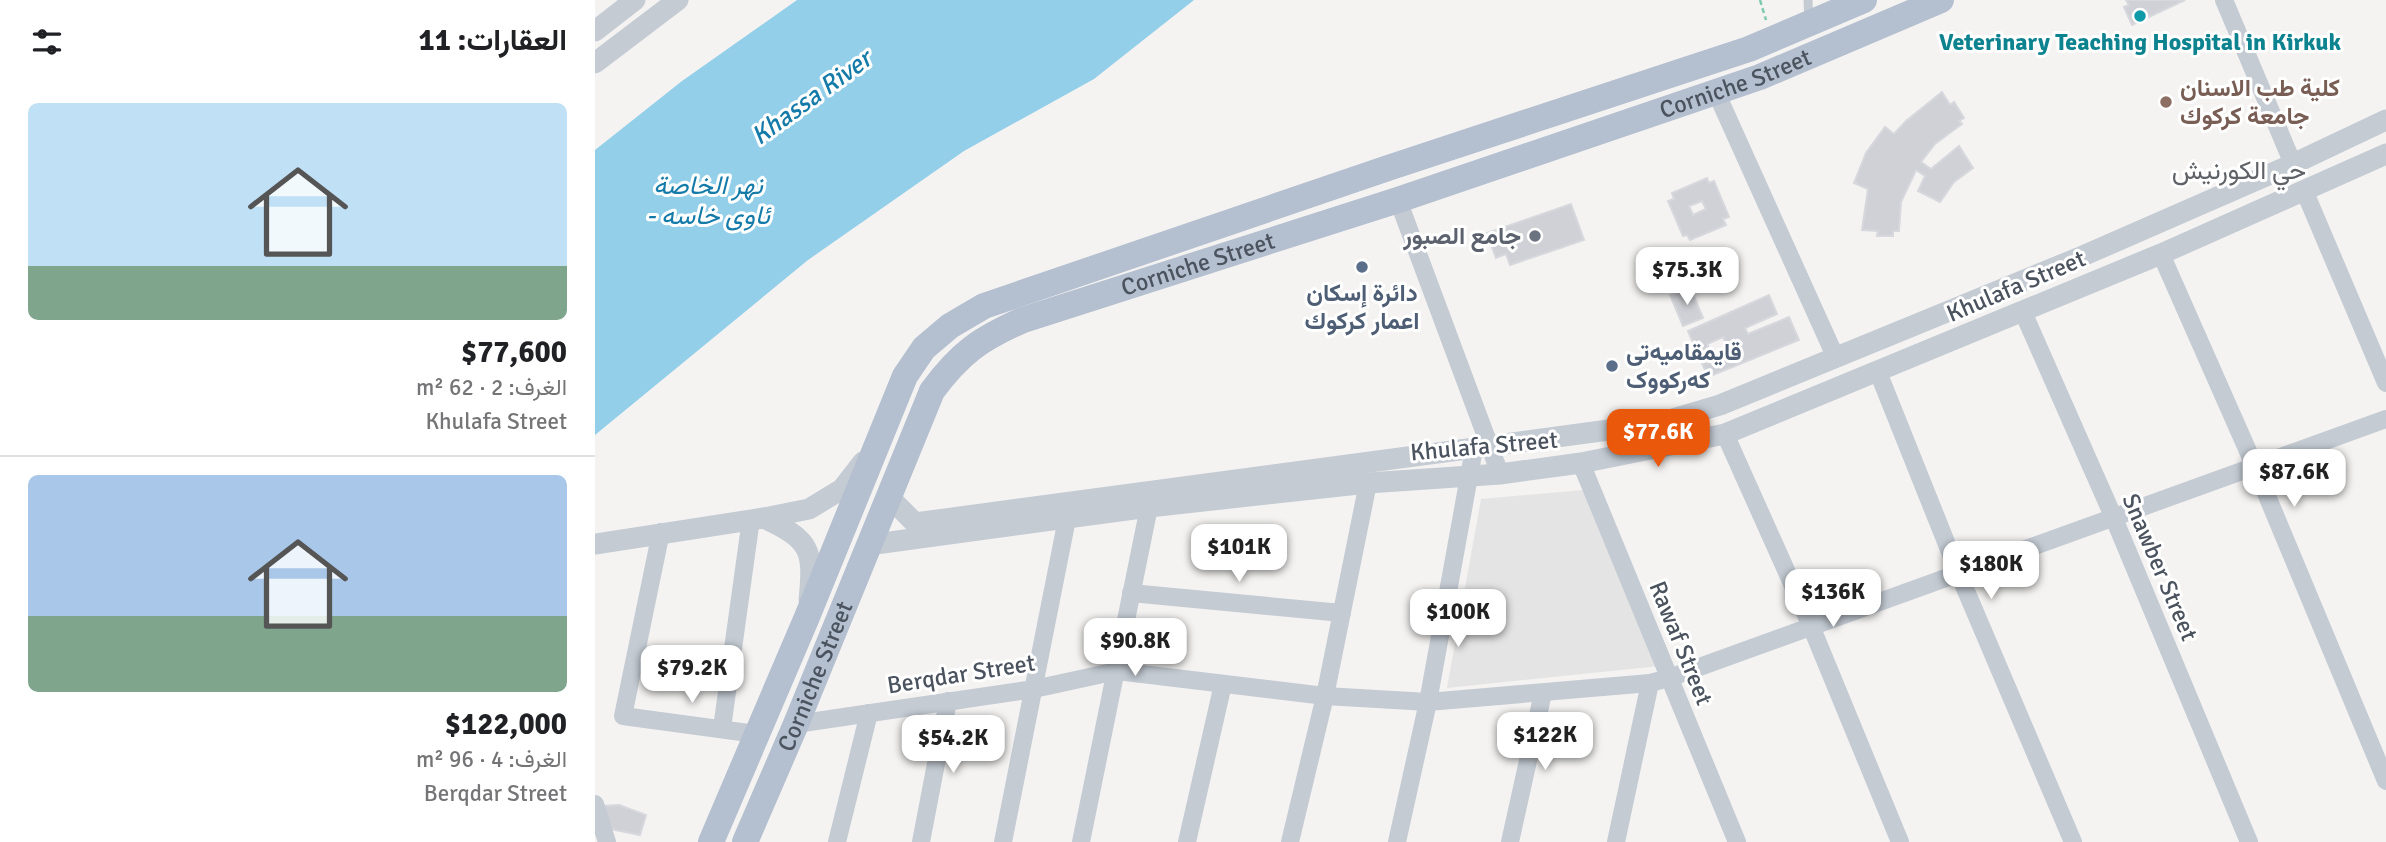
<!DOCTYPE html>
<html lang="ar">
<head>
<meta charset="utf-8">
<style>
  :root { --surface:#fff; --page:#f2f2f2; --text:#202124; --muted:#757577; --line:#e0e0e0; --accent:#ea580c }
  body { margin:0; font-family:Signika,Vazirmatn,sans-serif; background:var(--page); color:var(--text); direction:rtl; height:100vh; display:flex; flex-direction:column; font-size:26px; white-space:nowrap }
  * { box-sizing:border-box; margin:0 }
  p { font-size:23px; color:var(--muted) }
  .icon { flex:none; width:38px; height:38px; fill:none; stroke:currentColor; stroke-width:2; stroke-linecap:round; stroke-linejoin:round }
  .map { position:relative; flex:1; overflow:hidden; direction:ltr }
  .sheet { display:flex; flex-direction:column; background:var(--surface); width:595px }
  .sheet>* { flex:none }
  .price { position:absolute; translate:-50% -60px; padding:0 16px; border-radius:14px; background:#fff; color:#222; font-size:23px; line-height:46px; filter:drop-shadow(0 2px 4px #0008) }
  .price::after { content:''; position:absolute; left:50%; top:42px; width:21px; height:16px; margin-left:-10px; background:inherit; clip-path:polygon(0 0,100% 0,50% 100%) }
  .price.selected { background:var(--accent); color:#fff }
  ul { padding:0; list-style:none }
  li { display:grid; align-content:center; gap:14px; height:371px; padding:0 28px }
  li+li { border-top:2px solid var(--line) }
  li span { display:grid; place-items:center; height:217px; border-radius:10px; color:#555 }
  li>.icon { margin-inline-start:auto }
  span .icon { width:126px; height:126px; fill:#fffc; stroke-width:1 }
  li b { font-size:30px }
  h2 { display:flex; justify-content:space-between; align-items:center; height:84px; padding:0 28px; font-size:30px }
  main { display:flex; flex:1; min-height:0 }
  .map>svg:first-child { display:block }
</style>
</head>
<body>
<main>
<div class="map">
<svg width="1791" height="842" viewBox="0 0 1791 842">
  <rect width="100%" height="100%" fill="#f4f3f2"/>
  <polygon fill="#e5e4e4" points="988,490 1065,666 852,688 886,499"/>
  <polygon fill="#94cfe9" points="202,0 599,0 499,79 369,151 213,260 0,435 0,150 87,81"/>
  <g fill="#d0d1d6" stroke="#d7d8dd" stroke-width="2" fill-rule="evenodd">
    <polygon points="1531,0 1590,0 1537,25 1529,7 1534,5"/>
    <polygon points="1347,92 1355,105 1359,102 1369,118 1364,121 1367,124 1340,144 1326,162 1336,169 1364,146 1378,168 1359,182 1345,202 1323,191 1330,176 1321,170 1306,202 1304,231 1298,231 1298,236 1282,236 1283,231 1267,230 1273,189 1259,183 1271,153 1290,127 1299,134 1311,121"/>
    <path d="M 1112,178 L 1114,183 L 1119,181 L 1134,217 L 1128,219 L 1131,225 L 1095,240 L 1092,235 L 1088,236 L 1073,201 L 1079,199 L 1077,193 ZM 1107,201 L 1111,209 L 1098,215 L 1094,206 Z"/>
    <polygon points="976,204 989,240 915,265 911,254 901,258 892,233"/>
    <polygon points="1095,287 1108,318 1088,326 1075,295"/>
    <path d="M 1174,295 L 1182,314 L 1150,328 L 1153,334 L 1194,317 L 1204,340 L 1113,377 L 1093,331 ZM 1128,337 L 1133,348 L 1117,355 L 1112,344 Z"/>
    <polygon points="24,805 51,815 45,835 15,829 8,806"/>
  </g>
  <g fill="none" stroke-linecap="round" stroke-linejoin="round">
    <polyline stroke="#7ecbac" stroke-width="2.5" stroke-dasharray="5 3.5" stroke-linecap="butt" points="1165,0 1171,20"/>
    <polyline stroke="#c4cbd3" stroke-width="9" points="1213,0 1214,22"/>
    <g stroke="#c4cbd3" stroke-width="18">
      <polyline points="1629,0 1698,164"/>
      <polyline points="1121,92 1240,356"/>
      <polyline points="1709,190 1791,383"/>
      <polyline points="803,200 905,474"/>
      <polyline points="1566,254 1660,467 1791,781"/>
      <polyline points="1428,312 1518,516 1654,842"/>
      <polyline points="1283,372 1363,572 1478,842"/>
      <polyline points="1130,434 1216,626 1305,842"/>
      <polyline points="986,463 1142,842"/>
      <polyline points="66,532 28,716 161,734"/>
      <polyline points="536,593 747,613"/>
      <polyline points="201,724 439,689 522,671 730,696 833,702 1055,683 1074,678 1791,419"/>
      <polyline points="127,728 156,519"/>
      <polyline points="0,804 12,842"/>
      <polyline points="242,842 274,713"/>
      <polyline points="326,842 353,701"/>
      <polyline points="408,842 472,519"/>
      <polyline points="486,842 554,507"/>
      <polyline points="592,842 628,684"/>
      <polyline points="695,842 730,696 773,483"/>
      <polyline points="802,842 833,702 879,449"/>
      <polyline points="915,842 948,693"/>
      <polyline points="1021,842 1055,683"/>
    </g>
    <g stroke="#c4cbd3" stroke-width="21">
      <polyline points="0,31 40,0"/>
      <polyline points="0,63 83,0"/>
      <polyline points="293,496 320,523 1036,427 1074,420 1125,405 1483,258 1698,164 1791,120"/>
      <path d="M 169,518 C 216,540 219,550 214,600"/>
      <polyline points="0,544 169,518 214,509 247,489 268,462"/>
      <polyline points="273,545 554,507 773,483 905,474 986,463 1130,434 1566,254 1791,154"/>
    </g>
    <g stroke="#b4bfcf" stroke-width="26">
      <polyline points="116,842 212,617 310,376 329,348 355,326 389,306 796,167 1154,49 1269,0"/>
      <path id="s1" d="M 150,842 L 201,724 L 337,391 C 365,353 385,339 428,320 L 803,200 L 1165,77 L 1346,0"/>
    </g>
  </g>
  <circle fill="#0f9aa8" stroke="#fff" stroke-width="2.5" cx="1545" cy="16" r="7"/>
  <circle fill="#8d6e63" stroke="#fff" stroke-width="2.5" cx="1571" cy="102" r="7"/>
  <circle fill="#6b7280" stroke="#fff" stroke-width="2.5" cx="940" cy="236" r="7"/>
  <g fill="#5c6f8a" stroke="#fff" stroke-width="2.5">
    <circle cx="767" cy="267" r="7"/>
    <circle cx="1017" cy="366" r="7"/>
  </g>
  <g text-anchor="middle" stroke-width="6" stroke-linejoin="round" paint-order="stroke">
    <g font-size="24" font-weight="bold" fill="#0d838f" stroke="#fff">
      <text x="1545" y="50">Veterinary Teaching Hospital in Kirkuk</text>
    </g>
    <g font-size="24" fill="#4b535f" stroke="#fff">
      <text dy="8" stroke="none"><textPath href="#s1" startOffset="1356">Corniche Street</textPath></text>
      <text dy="8" stroke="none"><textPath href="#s1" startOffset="789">Corniche Street</textPath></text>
      <text transform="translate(1421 286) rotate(-23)" y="8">Khulafa Street</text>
      <text transform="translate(889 446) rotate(-5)" y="8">Khulafa Street</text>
      <text transform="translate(1565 567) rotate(67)" y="8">Snawber Street</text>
      <text transform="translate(1086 643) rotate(68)" y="8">Rawaf Street</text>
      <text transform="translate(366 674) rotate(-9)" y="8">Berqdar Street</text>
      <text dy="8" stroke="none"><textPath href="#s1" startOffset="180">Corniche Street</textPath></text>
    </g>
    <g font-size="24" font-weight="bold" fill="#785e54" stroke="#fff" text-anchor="start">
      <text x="1585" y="96">كلية طب الاسنان<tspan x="1585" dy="28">جامعة كركوك</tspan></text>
    </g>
    <g font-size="24" font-weight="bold" fill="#5b616d" stroke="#fff" text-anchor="end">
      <text x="926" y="244">جامع الصبور</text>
    </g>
    <g font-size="24" font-weight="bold" fill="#4e5e75" stroke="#fff">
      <text x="767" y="301">دائرة إسكان<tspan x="767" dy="28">اعمار كركوك</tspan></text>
      <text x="1031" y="360" text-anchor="start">قایمقامیەتی<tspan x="1031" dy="28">کەرکووک</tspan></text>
    </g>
    <g font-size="26" font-style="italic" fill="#147ba9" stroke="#fff">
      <text transform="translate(216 97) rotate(-36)" y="9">Khassa River</text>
      <text x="113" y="194">نهر الخاصة<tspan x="113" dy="30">- ئاوی خاسە</tspan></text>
    </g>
    <g font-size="26" fill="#5f6267" stroke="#fff">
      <text x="1644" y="179">حي الكورنيش</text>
    </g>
  </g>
</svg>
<b class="price" style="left:1092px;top:307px">$75.3K</b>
<b class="price selected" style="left:1063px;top:469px">$77.6K</b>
<b class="price" style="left:1699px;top:509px">$87.6K</b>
<b class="price" style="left:644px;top:584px">$101K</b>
<b class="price" style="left:1396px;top:601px">$180K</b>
<b class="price" style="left:1238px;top:629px">$136K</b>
<b class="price" style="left:863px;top:649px">$100K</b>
<b class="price" style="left:540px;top:678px">$90.8K</b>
<b class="price" style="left:97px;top:705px">$79.2K</b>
<b class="price" style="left:950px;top:772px">$122K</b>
<b class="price" style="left:358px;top:775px">$54.2K</b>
</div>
<section class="sheet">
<h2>العقارات: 11<svg class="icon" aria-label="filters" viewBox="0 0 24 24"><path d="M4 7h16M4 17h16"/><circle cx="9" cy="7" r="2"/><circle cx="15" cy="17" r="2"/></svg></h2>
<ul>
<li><span style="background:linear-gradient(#bfe0f5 75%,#7fa58c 0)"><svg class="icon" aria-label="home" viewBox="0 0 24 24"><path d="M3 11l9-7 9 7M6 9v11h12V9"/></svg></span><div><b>$77,600</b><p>الغرف: 2 · 62 m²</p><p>Khulafa Street</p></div></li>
<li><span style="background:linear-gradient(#a9c7e8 65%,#7fa58c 0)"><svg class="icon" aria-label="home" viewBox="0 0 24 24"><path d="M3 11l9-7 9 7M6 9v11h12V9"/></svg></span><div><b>$122,000</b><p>الغرف: 4 · 96 m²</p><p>Berqdar Street</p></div></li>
</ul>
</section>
</main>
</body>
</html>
